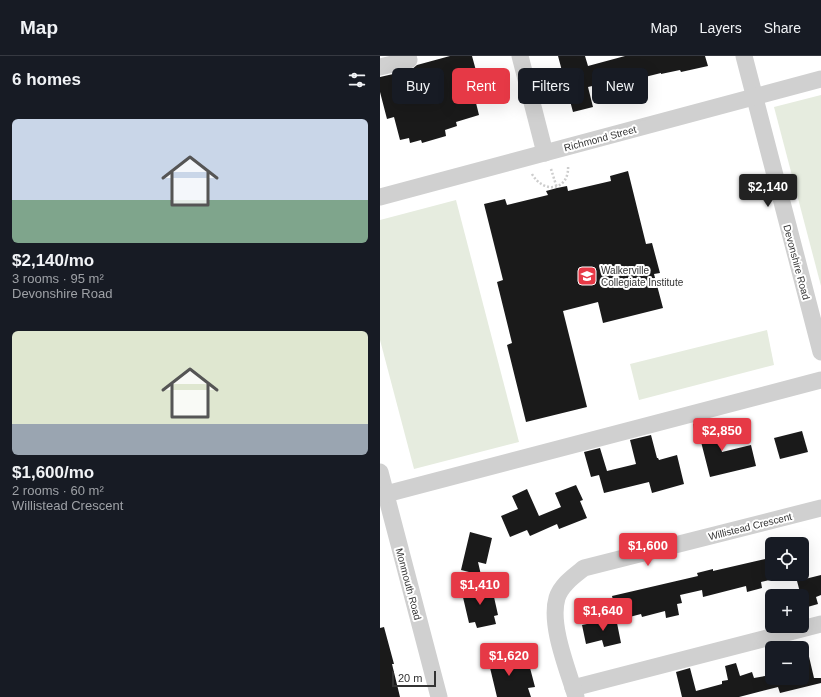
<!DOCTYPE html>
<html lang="en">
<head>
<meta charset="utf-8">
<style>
  :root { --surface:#171b24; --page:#242831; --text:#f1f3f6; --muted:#9ea1a6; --line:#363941; --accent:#e63946 }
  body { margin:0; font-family:Arial,sans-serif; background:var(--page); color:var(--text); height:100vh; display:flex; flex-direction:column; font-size:15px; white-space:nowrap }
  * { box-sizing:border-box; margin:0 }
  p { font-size:13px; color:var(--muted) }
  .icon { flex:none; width:22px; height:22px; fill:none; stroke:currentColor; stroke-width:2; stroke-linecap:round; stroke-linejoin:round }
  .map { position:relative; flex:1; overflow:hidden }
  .panel { display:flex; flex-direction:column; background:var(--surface); width:380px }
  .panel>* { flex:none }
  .top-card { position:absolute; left:12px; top:12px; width:369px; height:36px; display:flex; gap:8px }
  .buttons { position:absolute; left:385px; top:481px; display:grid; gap:8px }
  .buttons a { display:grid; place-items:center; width:44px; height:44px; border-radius:6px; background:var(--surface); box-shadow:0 4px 16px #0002; font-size:20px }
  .scale { position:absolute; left:12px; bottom:10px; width:44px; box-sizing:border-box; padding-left:4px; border:2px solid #333; border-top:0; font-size:11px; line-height:14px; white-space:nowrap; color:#333; -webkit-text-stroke:3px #fff; paint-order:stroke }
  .price { position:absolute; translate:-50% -34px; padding:0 9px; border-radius:4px; background:var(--accent); color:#fff; font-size:13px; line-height:26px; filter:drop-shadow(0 1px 2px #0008) }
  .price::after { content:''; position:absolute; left:50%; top:24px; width:12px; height:9px; margin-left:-6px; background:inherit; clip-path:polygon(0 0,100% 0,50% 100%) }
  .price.on { background:#222; color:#fff }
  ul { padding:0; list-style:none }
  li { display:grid; align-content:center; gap:8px; height:212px; padding:0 12px }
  li span { display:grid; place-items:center; height:124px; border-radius:6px; color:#555 }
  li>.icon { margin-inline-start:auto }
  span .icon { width:72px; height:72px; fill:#fffc; stroke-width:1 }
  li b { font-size:17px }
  h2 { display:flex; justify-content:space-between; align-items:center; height:48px; padding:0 12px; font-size:17px }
  .pill { padding:0 14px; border-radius:6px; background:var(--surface); box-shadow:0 4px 16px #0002; font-size:14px; line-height:36px }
  .pill.on { background:var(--accent); color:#fff }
  header { display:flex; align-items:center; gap:24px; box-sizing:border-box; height:56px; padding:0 20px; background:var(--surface); border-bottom:1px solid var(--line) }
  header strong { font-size:19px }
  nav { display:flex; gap:22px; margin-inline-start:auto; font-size:14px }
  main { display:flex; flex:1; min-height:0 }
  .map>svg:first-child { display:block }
</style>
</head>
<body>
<header>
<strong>Map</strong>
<nav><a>Map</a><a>Layers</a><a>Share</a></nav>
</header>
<main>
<section class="panel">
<h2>6 homes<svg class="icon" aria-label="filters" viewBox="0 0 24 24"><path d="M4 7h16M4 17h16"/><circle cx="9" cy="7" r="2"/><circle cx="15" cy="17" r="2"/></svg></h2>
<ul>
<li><span style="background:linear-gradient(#c9d6e8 65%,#7fa58c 0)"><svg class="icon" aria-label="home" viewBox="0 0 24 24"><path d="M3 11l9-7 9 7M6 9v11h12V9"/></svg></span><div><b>$2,140/mo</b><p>3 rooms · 95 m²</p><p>Devonshire Road</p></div></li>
<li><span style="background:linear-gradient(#dfe7d0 75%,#9aa5b1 0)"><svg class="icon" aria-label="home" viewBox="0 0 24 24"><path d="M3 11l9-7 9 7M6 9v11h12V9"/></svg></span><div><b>$1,600/mo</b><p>2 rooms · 60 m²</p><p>Willistead Crescent</p></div></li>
</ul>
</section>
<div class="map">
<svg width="441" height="641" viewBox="0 0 441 641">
  <rect width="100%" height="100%" fill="#fff"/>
  <g fill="#e6ecdf">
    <polygon points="441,39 441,230 394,51"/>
    <polygon points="76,144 139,386 34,413 0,284 0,164"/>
    <polygon points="387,274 394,309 259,344 250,308"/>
  </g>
  <g fill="#1a1a1a">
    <polygon points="70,0 92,0 103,40 95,43 99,59 76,66 77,70 65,74 66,80 42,87 41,84 30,87 29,82 20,84 14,61 7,63 0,36 0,21 31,14 37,9"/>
    <polygon points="178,0 205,0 208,10 245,0 325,0 328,10 301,16 300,14 281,18 281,17 249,25 249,28 236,31 234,25 208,31 213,51 193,56"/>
    <polygon points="248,115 266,188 272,187 280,217 274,218 283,252 223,267 218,246 183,255 207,351 146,366 127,289 132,287 117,226 123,224 104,148 125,143 127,149 168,139 166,135 177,132 187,130 188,135 231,125 230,120"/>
    <polygon points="332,363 338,388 340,387 342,396 371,389 376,410 330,421 319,378 315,379 313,368"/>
    <polygon points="422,375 428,396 400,403 394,382"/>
    <polygon points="271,379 277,402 278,402 279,404 297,399 304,428 272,437 269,426 224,437 219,419 211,421 204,396 220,392 227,415 256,408 250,384"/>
    <polygon points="196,429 203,444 200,445 207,462 179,473 177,468 150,480 147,474 130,481 121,460 138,453 132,440 147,433 159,460 181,451 175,437"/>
    <polygon points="90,476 112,482 106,508 98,506 101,519 81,514"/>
    <polygon points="389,502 394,523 381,526 382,532 367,536 366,530 323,541 322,534 300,539 302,547 297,548 299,559 286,562 285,555 262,561 261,558 238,564 232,540 318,520 317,517 333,513 333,515"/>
    <polygon points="441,519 441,539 436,541 438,548 424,552 422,540 421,540 417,525"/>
    <polygon points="104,528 107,542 114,541 118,559 114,560 116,568 97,572 95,566 89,567 82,537 85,536 84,532"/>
    <polygon points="236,562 241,587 224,591 222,584 206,588 202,569"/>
    <polygon points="4,571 14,608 12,608 20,641 0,641 0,572"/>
    <polygon points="121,592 127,613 149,608 155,631 148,632 151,641 117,641 106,595"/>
    <polygon points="427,592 434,622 441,622 441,627 400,637 398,631 359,641 302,641 296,616 310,612 316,635 342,628 342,625 348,624 345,610 356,607 360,620 372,616 374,622 385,620 386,622 422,622 422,593"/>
  </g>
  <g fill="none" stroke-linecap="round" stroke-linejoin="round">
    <g stroke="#cdcdcd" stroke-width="2.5" stroke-dasharray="2 2" stroke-linecap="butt">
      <polyline points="171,113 177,132"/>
      <path d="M 152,118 C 164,139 190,134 188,109"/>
    </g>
    <g stroke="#d0d0d0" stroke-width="17">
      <polyline points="140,0 165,97"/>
      <polyline points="364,0 441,296"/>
      <polyline points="0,11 29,4 28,0"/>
      <polyline points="0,141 441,23"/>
      <polyline points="0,416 59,641"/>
      <polyline points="6,438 441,324"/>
      <polyline points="193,632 441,568"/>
      <path d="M 196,641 C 188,614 169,569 177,542 C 181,529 194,520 204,512 L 441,452"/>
    </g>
  </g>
  <defs>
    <symbol id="school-square" viewBox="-11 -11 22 22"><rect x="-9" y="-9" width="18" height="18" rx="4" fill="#e63946" stroke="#fff"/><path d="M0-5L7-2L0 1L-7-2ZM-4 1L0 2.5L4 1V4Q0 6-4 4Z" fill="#fff"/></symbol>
  </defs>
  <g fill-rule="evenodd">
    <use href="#school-square" x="196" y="209" width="22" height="22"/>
  </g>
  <g text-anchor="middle" stroke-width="4" stroke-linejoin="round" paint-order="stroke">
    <g font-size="10" fill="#333" stroke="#fff">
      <text transform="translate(220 82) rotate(-15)" y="4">Richmond Street</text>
      <text transform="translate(417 206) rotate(75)" y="4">Devonshire Road</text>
      <text transform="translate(370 470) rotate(-14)" y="4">Willistead Crescent</text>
      <text transform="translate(29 528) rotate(75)" y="4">Monmouth Road</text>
    </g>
    <g font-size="10" fill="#333" stroke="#fff" text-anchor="start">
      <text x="221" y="218">Walkerville<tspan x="221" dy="12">Collegiate Institute</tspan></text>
    </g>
  </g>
</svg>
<div class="buttons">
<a><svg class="icon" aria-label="locate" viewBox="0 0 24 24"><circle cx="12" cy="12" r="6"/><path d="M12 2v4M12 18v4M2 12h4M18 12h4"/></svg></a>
<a>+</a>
<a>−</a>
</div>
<div class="scale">20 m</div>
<b class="price on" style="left:388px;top:152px">$2,140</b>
<b class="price" style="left:342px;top:396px">$2,850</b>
<b class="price" style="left:268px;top:511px">$1,600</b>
<b class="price" style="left:100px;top:550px">$1,410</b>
<b class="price" style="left:223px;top:576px">$1,640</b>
<b class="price" style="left:129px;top:621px">$1,620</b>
<div class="top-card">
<a class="pill">Buy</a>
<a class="pill on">Rent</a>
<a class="pill">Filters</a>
<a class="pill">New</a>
</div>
</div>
</main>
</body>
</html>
